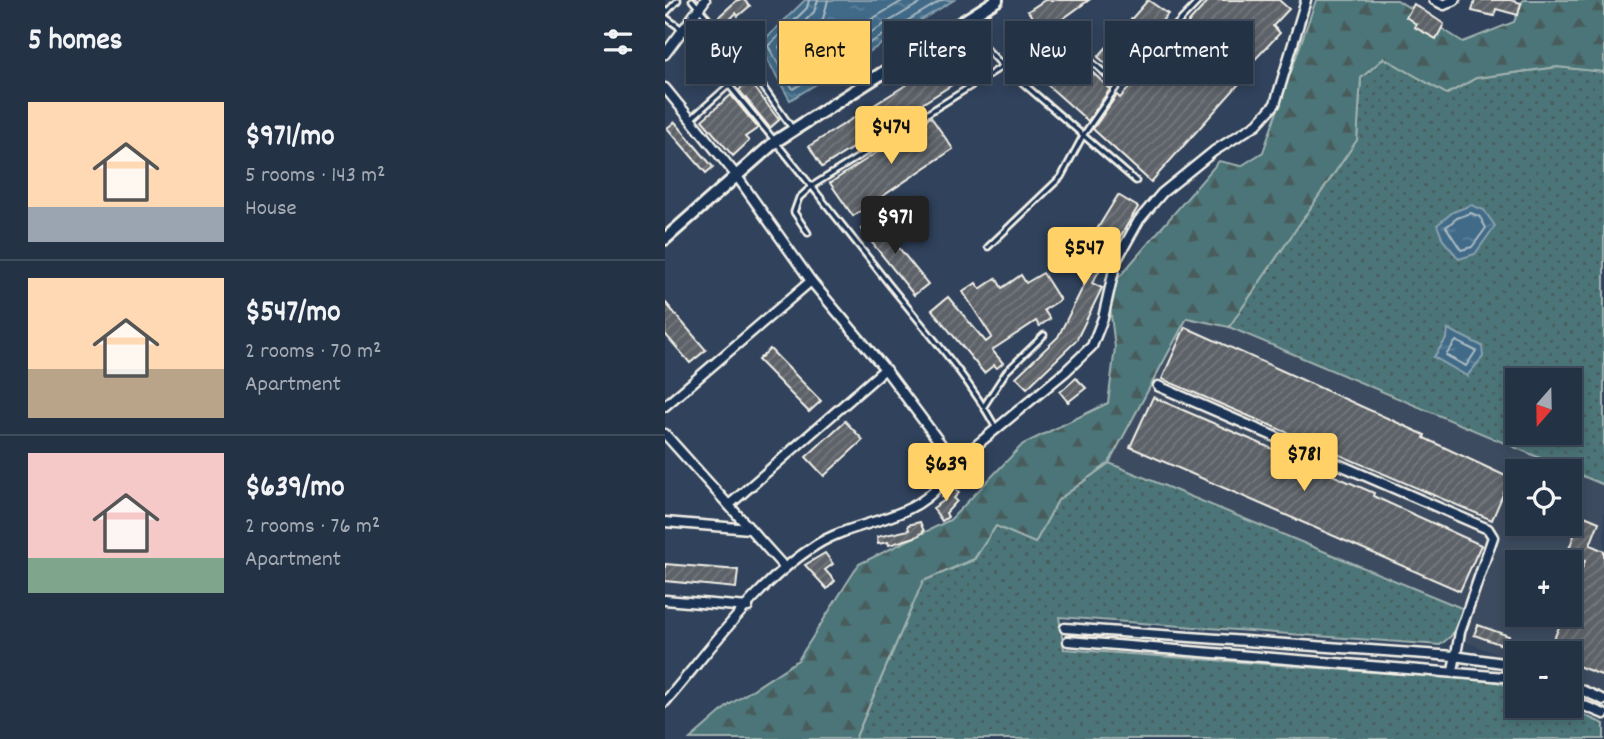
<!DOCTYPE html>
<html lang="en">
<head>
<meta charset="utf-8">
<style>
  :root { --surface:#243245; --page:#2c3a4c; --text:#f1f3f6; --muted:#a3aab3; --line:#414d5e; --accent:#ffd166 }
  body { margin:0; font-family:Dekko,sans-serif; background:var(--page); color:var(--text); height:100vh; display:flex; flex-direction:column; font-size:26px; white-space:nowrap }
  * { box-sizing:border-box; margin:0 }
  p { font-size:23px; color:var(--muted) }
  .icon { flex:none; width:38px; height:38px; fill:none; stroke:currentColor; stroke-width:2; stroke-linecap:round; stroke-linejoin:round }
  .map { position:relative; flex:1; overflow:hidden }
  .details { display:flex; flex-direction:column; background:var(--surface); width:665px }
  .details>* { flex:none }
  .top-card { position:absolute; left:21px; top:21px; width:665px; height:63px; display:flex; gap:14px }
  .needle { width:46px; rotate:200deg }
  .controls { position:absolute; left:840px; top:368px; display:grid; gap:14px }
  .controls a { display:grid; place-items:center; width:77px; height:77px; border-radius:0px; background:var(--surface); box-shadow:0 4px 10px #0003,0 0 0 2px var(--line); font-size:35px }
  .price { position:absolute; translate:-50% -60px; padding:0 16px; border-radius:7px; background:var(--accent); color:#111; font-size:23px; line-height:46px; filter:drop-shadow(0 2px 4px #0008) }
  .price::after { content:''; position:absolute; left:50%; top:42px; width:21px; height:16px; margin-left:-10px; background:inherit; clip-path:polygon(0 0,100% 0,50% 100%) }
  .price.on { background:#222; color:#fff }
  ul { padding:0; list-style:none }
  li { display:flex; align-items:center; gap:21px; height:175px; padding:0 28px }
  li+li { border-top:2px solid var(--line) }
  li span { display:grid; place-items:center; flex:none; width:196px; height:140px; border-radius:0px; color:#555 }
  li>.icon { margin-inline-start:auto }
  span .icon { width:84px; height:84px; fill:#fffc; stroke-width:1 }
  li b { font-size:30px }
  h2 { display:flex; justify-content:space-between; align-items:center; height:84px; padding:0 28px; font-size:30px }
  .pill { padding:0 24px; border-radius:0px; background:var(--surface); box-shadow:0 4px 10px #0003,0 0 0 2px var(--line); font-size:24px; line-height:63px }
  .pill.on { background:var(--accent); color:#111 }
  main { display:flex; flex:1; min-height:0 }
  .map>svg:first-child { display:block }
</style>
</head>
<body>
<main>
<section class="details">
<h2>5 homes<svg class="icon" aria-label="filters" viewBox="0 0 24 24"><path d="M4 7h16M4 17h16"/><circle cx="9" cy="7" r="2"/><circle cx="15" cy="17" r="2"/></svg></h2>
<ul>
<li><span style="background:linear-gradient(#ffd9b3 75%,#9aa5b1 0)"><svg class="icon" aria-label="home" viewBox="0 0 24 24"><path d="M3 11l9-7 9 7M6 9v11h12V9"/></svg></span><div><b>$971/mo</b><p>5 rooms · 143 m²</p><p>House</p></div></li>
<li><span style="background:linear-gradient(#ffd9b3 65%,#b9a48a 0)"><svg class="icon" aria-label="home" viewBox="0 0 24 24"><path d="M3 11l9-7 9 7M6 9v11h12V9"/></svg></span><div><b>$547/mo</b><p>2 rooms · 70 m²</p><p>Apartment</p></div></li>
<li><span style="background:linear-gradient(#f6c9c9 75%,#7fa58c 0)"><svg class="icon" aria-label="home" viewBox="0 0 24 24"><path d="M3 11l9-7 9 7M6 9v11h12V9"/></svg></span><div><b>$639/mo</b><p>2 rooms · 76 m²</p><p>Apartment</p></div></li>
</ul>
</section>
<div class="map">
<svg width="939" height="739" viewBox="0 0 939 739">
  <defs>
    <pattern id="grass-dots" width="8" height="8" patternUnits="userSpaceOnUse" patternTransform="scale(1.75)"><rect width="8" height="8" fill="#4c7478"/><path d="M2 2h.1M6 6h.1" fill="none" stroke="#4a5c5c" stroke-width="1.8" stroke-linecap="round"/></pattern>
    <pattern id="forest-firs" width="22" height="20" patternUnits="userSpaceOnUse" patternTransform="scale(1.75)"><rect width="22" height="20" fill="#4c7478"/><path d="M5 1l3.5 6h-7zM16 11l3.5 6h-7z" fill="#4a5c5c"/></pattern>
    <pattern id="water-ripples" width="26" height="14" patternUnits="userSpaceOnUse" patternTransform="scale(1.75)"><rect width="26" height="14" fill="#416b88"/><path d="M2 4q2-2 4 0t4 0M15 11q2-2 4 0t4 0" fill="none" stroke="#5d8199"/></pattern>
    <pattern id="building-hatch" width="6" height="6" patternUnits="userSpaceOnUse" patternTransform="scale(1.75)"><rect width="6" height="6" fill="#5d6268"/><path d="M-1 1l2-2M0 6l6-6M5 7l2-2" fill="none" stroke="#75797e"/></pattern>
  </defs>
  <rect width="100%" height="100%" fill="#30425c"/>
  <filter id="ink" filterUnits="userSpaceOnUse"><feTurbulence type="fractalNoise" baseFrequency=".0143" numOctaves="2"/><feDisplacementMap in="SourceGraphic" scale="14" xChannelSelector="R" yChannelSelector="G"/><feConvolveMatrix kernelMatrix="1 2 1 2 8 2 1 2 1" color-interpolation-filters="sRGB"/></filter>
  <g filter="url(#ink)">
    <path fill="#3e4c60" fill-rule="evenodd" d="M 514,306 L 939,485 L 939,697 L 905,683 L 905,653 L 852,653 L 852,662 L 786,636 L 799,609 L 444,463 ZM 852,471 L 905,471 L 905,523 L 852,523 ZM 852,562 L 905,562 L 905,614 L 852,614 Z"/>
    <g fill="url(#grass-dots)" stroke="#a0b2b0" stroke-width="2" fill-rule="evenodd">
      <path d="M 719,58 L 782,94 L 811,78 L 893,67 L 939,72 L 939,485 L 564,327 L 692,140 L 696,78 ZM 782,338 L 802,376 L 769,357 ZM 852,380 L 905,380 L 905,432 L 852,432 Z"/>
      <polygon points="444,463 799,609 786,636 775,645 394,617 399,649 828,681 852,688 852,705 896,705 939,724 939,739 190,739 258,581 309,560 331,526 370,543 393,500"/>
    </g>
    <polygon fill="url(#forest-firs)" stroke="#a0b2b0" stroke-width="2" points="651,0 732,0 798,42 849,22 858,0 939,0 939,72 892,67 811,78 782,94 719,58 696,78 692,140 564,327 522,318 444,463 393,500 370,543 331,526 309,559 258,581 190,739 25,739 64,705 133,660 194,564 285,520 358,444 443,403 450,348 443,290 554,161 576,166 598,152"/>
    <g fill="url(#water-ripples)" stroke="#89a1ae" stroke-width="2">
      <polygon points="140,0 289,0 125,100 94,45"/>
      <polygon points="806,205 819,210 830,226 810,254 794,259 778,240 772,225 788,212"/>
      <polygon points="783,329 817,346 818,357 802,376 769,357 782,338"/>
    </g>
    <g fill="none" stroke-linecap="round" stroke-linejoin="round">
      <g stroke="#acbbc2" stroke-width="2">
        <polyline points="144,0 142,8 103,46 128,89 277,0"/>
        <polyline points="153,0 149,12 114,47 131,77 260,0"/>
        <polyline points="163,0 158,19 128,49 134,62 239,0"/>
        <polygon points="806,213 815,217 821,228 807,247 796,250 781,227 792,218"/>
        <polygon points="791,341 811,351 801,366 781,355"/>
      </g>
    </g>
    <g fill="url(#building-hatch)" stroke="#f4f1e8" stroke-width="2">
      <polygon points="72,0 79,0 85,6 73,16 71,13 57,28 50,20"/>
      <polygon points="380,0 424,0 378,33 363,11"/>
      <polygon points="483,0 503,14 452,73 433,57"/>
      <polygon points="544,0 614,0 624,9 608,26 615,33 579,71 583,74 486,182 428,129 452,95 455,98"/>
      <polygon points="810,0 845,0 856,3 853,15 831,9 829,16 807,11"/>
      <polygon points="749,4 779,24 771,39 749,27 751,24 741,17"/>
      <polygon points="42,24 51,35 48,38 73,64 63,75 30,37"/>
      <polygon points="388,35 445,89 423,121 361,66"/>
      <polygon points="295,51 309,71 157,167 144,146"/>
      <polygon points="84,80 114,120 105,128 74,90"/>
      <polygon points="66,95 93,128 80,137 84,141 68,156 37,120"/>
      <polygon points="266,117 288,149 188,216 165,183"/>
      <polygon points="10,122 48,167 41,173 2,128"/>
      <polygon points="453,195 473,207 427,283 437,288 411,341 362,388 351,377 393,337 426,271 412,262"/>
      <polygon points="210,218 263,284 249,295 196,229"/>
      <polygon points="378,273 395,300 379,310 385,319 374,326 371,321 327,350 338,363 332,368 329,365 319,373 267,310 283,297 321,342 327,337 298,292 311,283 315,289 331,278 337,288 356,275 361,283"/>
      <polygon points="0,302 41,350 25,363 0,334"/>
      <polygon points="520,327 760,435 759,438 845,478 827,520 497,379"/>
      <polygon points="105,349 156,401 144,412 93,360"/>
      <polygon points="411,378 421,388 403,402 395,392"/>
      <polygon points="488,397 709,493 708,496 816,545 795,591 465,447"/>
      <polygon points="180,421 198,440 159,476 141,457"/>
      <polygon points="286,486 294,493 289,498 292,501 281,513 283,517 277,521 268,508 280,500 277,497"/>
      <polygon points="917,515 934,522 925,545 939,551 939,676 905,663 905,653 883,653 897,620 884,614 905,614 905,587 909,589 920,561 902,554"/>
      <polygon points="255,522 259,531 253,536 224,545 223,542 213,544 212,537 244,530 243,525"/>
      <polygon points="160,553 168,564 160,570 170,581 162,589 140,565"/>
      <polygon points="0,564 73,570 71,588 0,581"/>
      <polygon points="813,625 844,636 840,646 809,635"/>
    </g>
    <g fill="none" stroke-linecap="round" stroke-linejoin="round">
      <defs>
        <g id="lane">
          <polyline points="27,0 84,67 127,128"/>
          <polyline points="0,14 13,0"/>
          <path d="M 0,17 L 18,30 C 88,113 156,197 223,283 C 260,329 302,375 331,428"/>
          <polyline points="299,25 338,66 471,181"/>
          <polyline points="346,73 385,31 391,30 453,85"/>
          <polyline points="26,119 84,67"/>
          <polyline points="143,233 129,212 134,198 147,186 338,66"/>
          <polyline points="323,247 396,177 419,134 453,85 535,0"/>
          <polyline points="319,406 341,372 379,335"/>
        </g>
        <g id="street">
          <polyline points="769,0 779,5 790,0"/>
          <polyline points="0,54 40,0"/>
          <path d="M 0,88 L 71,175 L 146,281 L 220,369 L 290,463 C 283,473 276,485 267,493 C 236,522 187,522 151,545 C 91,583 46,649 0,702"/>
          <polyline points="493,386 823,529 828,537 795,632 788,671"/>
          <polyline points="0,406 146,281"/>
          <polyline points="0,434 120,568"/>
          <polyline points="290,463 400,372 427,346 438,318 451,261 474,220 497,193 549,151 592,124 610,104 641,0"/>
          <polyline points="64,505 220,369"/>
          <polyline points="0,522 85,529"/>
          <polyline points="0,600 83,607"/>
          <polyline points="400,628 789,656 852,665"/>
          <polyline points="403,641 852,678"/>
          <polyline points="905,685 939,700"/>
          <polyline points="905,700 939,714"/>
        </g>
        <polyline id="secondary" points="0,239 111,141 332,0"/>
      </defs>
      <use href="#lane" stroke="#f4f1e8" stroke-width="9"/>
      <use href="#street" stroke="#f4f1e8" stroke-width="13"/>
      <use href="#secondary" stroke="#f4f1e8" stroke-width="16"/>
      <use href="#lane" stroke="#1d3557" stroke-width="3.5"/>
      <use href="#street" stroke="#1d3557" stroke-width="8"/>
      <use href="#secondary" stroke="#1d3557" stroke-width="10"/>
    </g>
  </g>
</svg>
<div class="controls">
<a><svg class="needle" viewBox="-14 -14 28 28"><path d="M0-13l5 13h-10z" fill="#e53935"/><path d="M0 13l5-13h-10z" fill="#a3aab3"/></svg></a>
<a><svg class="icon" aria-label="locate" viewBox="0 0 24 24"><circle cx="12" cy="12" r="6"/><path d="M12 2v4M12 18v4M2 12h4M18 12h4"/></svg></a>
<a>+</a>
<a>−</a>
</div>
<b class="price" style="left:226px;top:166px">$474</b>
<b class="price on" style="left:230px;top:256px">$971</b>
<b class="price" style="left:419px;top:287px">$547</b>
<b class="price" style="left:639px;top:493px">$781</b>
<b class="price" style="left:281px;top:503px">$639</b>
<div class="top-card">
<a class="pill">Buy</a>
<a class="pill on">Rent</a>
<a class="pill">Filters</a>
<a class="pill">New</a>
<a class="pill">Apartment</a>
</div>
</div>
</main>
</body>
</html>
